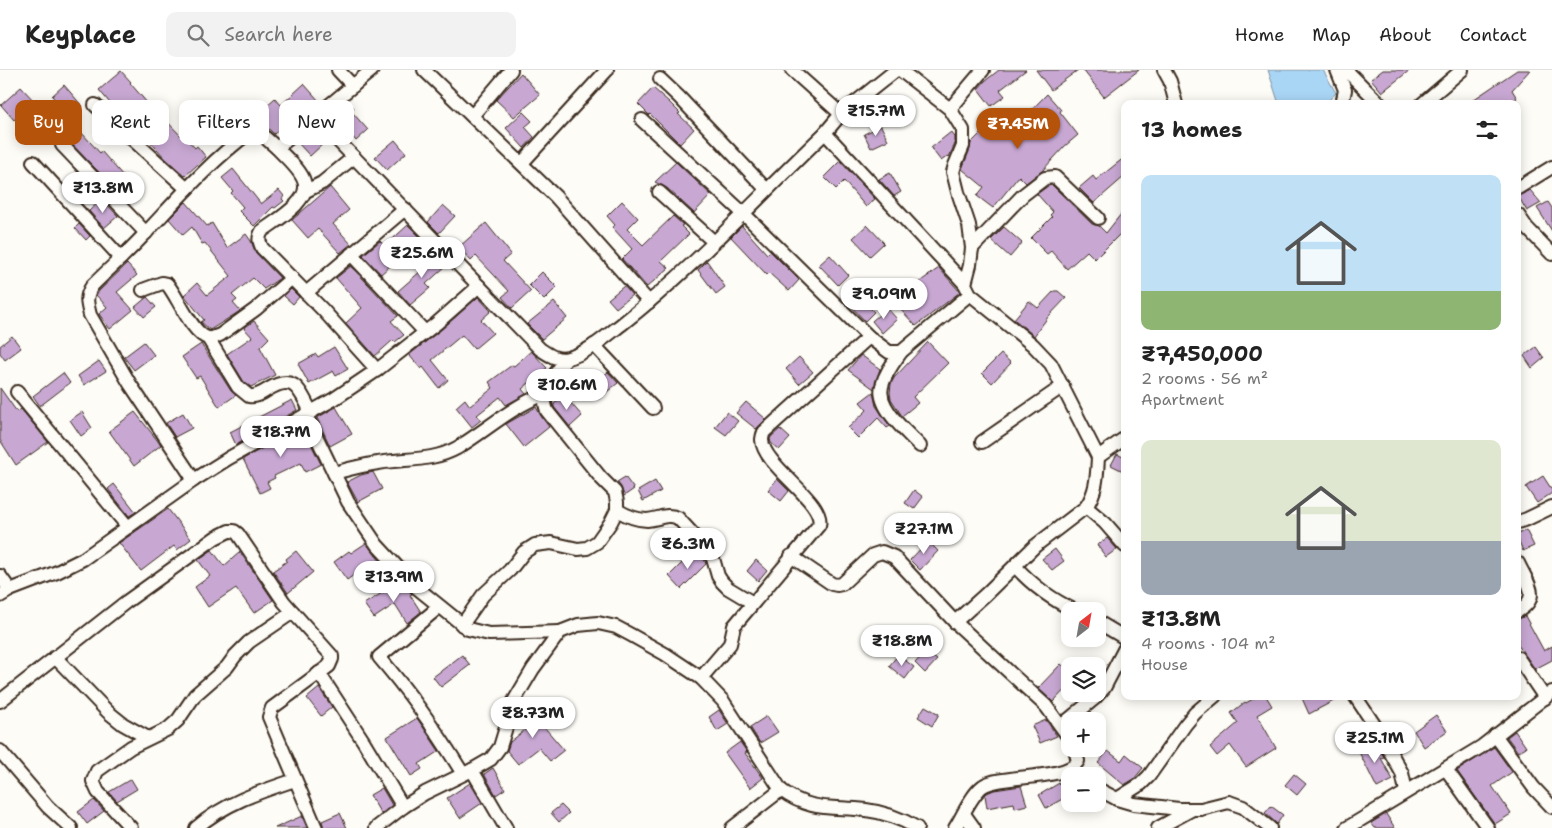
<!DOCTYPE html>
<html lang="en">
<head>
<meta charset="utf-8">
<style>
  :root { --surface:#fff; --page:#f2f2f2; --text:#222; --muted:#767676; --line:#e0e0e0; --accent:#b45309 }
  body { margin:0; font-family:"Shantell Sans",sans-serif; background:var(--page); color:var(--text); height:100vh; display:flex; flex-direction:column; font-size:19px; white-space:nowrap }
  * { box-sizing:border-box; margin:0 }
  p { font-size:16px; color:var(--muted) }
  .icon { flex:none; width:28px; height:28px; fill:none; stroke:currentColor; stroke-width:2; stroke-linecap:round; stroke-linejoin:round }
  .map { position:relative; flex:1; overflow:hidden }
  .sheet { position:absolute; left:1121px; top:30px; width:400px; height:600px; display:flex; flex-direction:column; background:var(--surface); border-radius:10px; box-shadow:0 2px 12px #0003 }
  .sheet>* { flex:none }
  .hud { position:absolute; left:15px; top:30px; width:475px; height:45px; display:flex; gap:10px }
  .needle { width:32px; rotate:31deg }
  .fabs { position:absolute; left:1061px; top:532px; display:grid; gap:10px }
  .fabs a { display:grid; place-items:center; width:45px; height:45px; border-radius:10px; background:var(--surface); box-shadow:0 2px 12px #0003; font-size:25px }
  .price { position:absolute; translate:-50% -42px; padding:0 11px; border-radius:18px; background:#fff; color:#222; font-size:16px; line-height:32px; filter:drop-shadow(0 1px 2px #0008) }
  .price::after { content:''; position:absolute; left:50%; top:30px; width:15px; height:11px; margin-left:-8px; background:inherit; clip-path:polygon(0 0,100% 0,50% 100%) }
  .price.active { background:var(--accent); color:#fff }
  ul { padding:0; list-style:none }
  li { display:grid; align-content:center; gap:10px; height:265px; padding:0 20px }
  li span { display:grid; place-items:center; height:155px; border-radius:10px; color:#555 }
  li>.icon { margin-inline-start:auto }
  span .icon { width:90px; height:90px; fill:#fffc; stroke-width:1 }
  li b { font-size:21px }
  h2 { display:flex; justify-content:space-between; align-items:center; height:60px; padding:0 20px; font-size:21px }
  .chip { padding:0 18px; border-radius:10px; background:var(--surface); box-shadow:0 2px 12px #0003; font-size:18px; line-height:45px }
  .chip.active { background:var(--accent); color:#fff }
  header { display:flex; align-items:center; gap:30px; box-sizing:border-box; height:70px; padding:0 25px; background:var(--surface); border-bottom:1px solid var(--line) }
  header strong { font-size:24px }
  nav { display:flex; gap:28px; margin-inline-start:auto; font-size:18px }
  .search { width:350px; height:45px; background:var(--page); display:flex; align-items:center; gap:12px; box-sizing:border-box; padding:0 18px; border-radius:10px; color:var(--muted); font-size:19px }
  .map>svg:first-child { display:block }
</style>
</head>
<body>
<header>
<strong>Keyplace</strong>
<div class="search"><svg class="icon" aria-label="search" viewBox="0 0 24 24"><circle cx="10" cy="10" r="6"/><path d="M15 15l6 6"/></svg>Search here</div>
<nav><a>Home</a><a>Map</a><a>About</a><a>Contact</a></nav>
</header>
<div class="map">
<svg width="1552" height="758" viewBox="0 0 1552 758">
  <rect width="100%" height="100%" fill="#fdfcf7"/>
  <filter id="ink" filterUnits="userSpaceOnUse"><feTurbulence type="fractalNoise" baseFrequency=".02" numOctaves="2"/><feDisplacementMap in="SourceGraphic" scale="10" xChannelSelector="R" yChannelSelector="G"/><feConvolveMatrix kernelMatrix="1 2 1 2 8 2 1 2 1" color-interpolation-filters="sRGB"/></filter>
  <g filter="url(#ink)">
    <polygon fill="#aad6f6" stroke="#7e91a0" points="1268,0 1323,0 1336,23 1325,34 1279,34"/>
    <g fill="#c8a8d3" stroke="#3b2a1e">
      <polygon points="999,0 1026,0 1000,20 1005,26 991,36 978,19 985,11"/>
      <polygon points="1036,0 1078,0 1051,20"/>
      <polygon points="1083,0 1139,0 1104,27"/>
      <polygon points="1383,0 1410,0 1382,22 1371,9"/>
      <polygon points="1517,0 1530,0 1512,20 1517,28 1508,34 1467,34"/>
      <polygon points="121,1 131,12 130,13 155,42 157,41 181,66 183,65 195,78 197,76 206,87 185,106 165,88 148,69 146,70 125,51 99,20"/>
      <polygon points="521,3 540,25 514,47 496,30"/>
      <polygon points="304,14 320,32 287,60 283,56 274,64 255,46 275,28 281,35"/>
      <polygon points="64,15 83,37 71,48 52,26"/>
      <polygon points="21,17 35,32 14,50 1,35"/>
      <polygon points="653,18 669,32 680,43 678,44 694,59 680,74 650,44 649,45 638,34"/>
      <polygon points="1047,24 1061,40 1060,42 1078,65 1065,76 1042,101 1026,113 1019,106 993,138 977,126 984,117 962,99 970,79 971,73 992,52 1006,66"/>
      <polygon points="348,31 354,38 351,41 368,60 356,71 339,51 335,56 327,48"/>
      <polygon points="523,42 532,51 525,57 534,67 524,78 506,58"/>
      <polygon points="72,52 100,83 102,82 124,107 125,105 138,119 126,130 60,62"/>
      <polygon points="881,56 888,70 871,78 864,64"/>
      <polygon points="314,58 322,66 320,69 324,73 310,86 297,72"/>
      <polygon points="951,62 955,67 955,74 949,87 948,86 941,91 931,78"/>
      <polygon points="395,70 406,83 387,100 375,87"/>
      <polygon points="1125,87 1125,106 1094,133 1079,118 1093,106 1096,110"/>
      <polygon points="840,91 875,129 866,137 844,111 836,119 824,107"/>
      <polygon points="676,92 711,125 694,143 667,118 655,112"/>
      <polygon points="233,99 261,134 279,120 284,126 282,129 284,131 275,138 273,137 254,156 239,141 243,137 231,123 233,121 222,108"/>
      <polygon points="890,103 901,122 894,126 879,109"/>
      <polygon points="1052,115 1092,154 1099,156 1106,163 1125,139 1125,159 1095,189 1087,181 1067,199 1051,181 1047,184 1031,168 1052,147 1050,145 1053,142 1037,124 1048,116"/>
      <polygon points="330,117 349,140 333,154 351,174 340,183 318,159 308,168 292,150"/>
      <polygon points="1530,120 1541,133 1527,141 1518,126"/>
      <polygon points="102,129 118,146 104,158 89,141"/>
      <polygon points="622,131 638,148 627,159 643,175 673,146 683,155 681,156 689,164 661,191 669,198 647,217 622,189 632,179 612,157 615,155 607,146"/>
      <polygon points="186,132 207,156 212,153 227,178 246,164 251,171 256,183 280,208 264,219 253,208 232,225 237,230 233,233 240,241 210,260 201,252 204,250 184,225 197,213 207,225 231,206 205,173 202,174 192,157 183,165 169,149"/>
      <polygon points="1548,132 1552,138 1552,161 1537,138"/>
      <polygon points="443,135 455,146 439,163 428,152"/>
      <polygon points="486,153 511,184 503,191 531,221 512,238 502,227 509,221 476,186 471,191 459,177"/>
      <polygon points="79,154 90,166 86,170 75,158"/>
      <polygon points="408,155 421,168 381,204 363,185 380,171 385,176"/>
      <polygon points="867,155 884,173 870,186 853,168"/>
      <polygon points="742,156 767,184 770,181 799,210 789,221 769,203 767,205 731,167"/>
      <polygon points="1004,157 1022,173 1010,187 991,170"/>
      <polygon points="436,183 447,195 426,214 430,218 410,235 398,221 422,200 420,197"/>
      <polygon points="830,185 848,205 838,215 819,195"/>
      <polygon points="707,191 725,217 716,224 698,200"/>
      <polygon points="127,194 137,205 117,222 133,240 110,259 99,244 107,237 96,225 99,221"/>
      <polygon points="351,196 398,246 391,251 404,265 395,272 393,270 375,286 346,253 362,238 336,208"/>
      <polygon points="939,198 960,222 916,256 900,239 916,224 911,218"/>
      <polygon points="542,202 557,217 544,230 529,215"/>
      <polygon points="624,216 632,225 616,238 608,229"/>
      <polygon points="291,219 299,227 293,234 284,226"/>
      <polygon points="854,221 874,242 865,251 845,230"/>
      <polygon points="1054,221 1058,221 1066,228 1048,247 1034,266 1014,249 1029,231 1038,238"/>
      <polygon points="147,227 156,237 144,247 135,237"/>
      <polygon points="478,227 491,241 481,250 493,263 474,279 462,265 432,290 448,310 439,318 423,297 421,299 409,285 442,259"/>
      <polygon points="554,232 567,248 542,269 527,254"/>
      <polygon points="887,238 897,249 882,263 872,251"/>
      <polygon points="254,251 269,268 260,277 275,305 251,317 244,312 227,284 252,267 244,258"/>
      <polygon points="12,266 21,278 5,290 0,283 0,276"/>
      <polygon points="144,272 154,285 134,300 124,287"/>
      <polygon points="928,272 948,293 913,327 918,333 902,346 891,329 890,323 891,314 894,308"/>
      <polygon points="201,274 231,321 236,325 219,337 200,306 196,308 182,287"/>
      <polygon points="334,277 348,299 336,306 333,301 309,314 298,294 316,284 318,287"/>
      <polygon points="1536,277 1544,288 1532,298 1524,286"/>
      <polygon points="531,281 547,298 522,319 526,324 506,335 500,327 477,345 481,350 472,357 456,337 465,329 470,336 493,318 489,312 512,295 514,296"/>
      <polygon points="1001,284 1011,293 992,313 982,303"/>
      <polygon points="861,285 880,299 874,319 848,300"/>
      <polygon points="799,287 813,302 799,314 786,299"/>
      <polygon points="99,291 106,301 84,315 78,306"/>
      <polygon points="608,302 618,313 598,329 589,318"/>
      <polygon points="63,303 70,313 40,336 33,326"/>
      <polygon points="0,318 17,342 21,339 48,372 16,395 0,370"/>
      <polygon points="873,322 876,336 890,356 887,358 878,348 858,368 848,358 867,340 860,332"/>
      <polygon points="564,325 582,346 570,357 554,337 554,334"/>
      <polygon points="292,330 297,340 236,375 230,362"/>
      <polygon points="746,332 766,349 756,359 736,343"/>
      <polygon points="336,337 352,364 330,376 317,348"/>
      <polygon points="536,337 541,346 549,357 524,377 506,354"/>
      <polygon points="82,342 92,358 81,366 70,350"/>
      <polygon points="135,342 161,375 134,396 109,361"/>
      <polygon points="727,342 738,351 726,365 715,357"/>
      <polygon points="183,343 192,358 175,367 166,353"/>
      <polygon points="302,356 321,394 305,402 301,393 274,406 275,408 267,412 270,418 260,423 243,389"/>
      <polygon points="780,359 790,368 779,380 771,373 770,369 771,367"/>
      <polygon points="1117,384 1125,388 1125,402 1111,395"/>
      <polygon points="373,402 382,419 358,432 347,412 361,405"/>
      <polygon points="1543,406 1552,420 1552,423 1537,433 1526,417"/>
      <polygon points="625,407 634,419 624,426 621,417 617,412"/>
      <polygon points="777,409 789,421 781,431 768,420"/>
      <polygon points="655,411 661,421 643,431 638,421"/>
      <polygon points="114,414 136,442 129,446 108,419"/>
      <polygon points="914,420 923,427 914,439 905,433"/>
      <polygon points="168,439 191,469 177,480 174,476 141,501 119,473"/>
      <polygon points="1526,460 1534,476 1523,481 1518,469 1518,464"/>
      <polygon points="1107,468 1117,479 1106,487 1097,475"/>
      <polygon points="928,471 938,481 920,500 910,490"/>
      <polygon points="366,473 381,492 367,500 365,497 347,510 334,492 349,481 351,483"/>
      <polygon points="1055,479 1064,491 1052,500 1042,489"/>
      <polygon points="212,480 224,496 240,482 273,530 254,543 236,518 208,537 195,517 210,506 198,490"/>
      <polygon points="695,480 705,491 706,494 681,519 669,506"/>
      <polygon points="296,481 313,502 288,523 273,501 287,491 286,489"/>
      <polygon points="756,490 767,500 758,511 747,501"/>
      <polygon points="400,512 412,524 410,525 421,542 407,553 395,534 374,548 364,534"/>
      <polygon points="1525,546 1544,581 1552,576 1552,590 1535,599 1518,575 1518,549"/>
      <polygon points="926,581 937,590 925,603 915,593"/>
      <polygon points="462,585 470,595 441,617 433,607"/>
      <polygon points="898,585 914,597 905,609 889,596"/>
      <polygon points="1061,594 1070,602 1070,614 1053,632 1038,618"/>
      <polygon points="319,618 332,637 321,646 307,628"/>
      <polygon points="1258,626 1266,626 1272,636 1257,645 1276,678 1246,697 1230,675 1217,686 1210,677 1238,653 1231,643 1245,632 1246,633"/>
      <polygon points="1301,626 1343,626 1309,644"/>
      <polygon points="528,634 541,649 539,651 564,680 550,691 539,678 518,694 507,681 510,672 530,656 519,644"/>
      <polygon points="925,636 939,644 932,656 918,647"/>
      <polygon points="719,640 728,654 717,661 709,647"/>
      <polygon points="1436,645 1447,661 1424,677 1414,661"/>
      <polygon points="767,646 778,662 760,673 750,657"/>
      <polygon points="417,648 439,681 419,694 422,699 411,706 387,667"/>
      <polygon points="1046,650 1057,666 1040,673 1032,656"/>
      <polygon points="1515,661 1526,677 1518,682 1507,667"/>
      <polygon points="1375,671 1384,687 1381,688 1393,710 1377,718 1358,680"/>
      <polygon points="740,672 747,682 745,683 763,708 750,718 725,683"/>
      <polygon points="1494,677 1512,702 1492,716 1511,744 1495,754 1457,701"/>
      <polygon points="1108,681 1121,691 1126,684 1143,698 1134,709 1124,715 1098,693"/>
      <polygon points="493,698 505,719 496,725 484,704"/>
      <polygon points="1294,704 1306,714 1297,725 1285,715"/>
      <polygon points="131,709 137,719 117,731 109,722"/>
      <polygon points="1061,712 1068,726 1046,738 1039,725"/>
      <polygon points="470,713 482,733 460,748 447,728"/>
      <polygon points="1021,716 1027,735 1015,738 1014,733 987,738 985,725 987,723 994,720"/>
      <polygon points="382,718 392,735 381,744 370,725"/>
      <polygon points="94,730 104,741 87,754 78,742"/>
      <polygon points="561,735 569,743 559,752 551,743"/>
      <polygon points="1271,736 1283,745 1277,754 1265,743"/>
      <polygon points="340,743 347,758 324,758 322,751"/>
      <polygon points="1386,744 1395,758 1375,758 1371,753"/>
      <polygon points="302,746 307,758 275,758"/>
    </g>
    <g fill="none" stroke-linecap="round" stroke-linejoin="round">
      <defs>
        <g id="street">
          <polyline points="338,0 353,16"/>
          <path d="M 372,0 L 315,47 L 540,279 C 549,285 557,291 568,288 C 588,283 606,266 622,254 C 695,197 758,127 825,63 L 841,44 L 896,0"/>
          <polyline points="424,0 556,127 649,232"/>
          <polyline points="792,0 841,44"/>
          <polyline points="900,0 950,39 983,0"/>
          <polyline points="1164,0 1170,11 1176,34"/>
          <polyline points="1337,0 1345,20 1342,34"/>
          <polyline points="1346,0 1380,34"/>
          <polyline points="660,9 679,27 766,119"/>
          <polyline points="1422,34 1462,0"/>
          <polyline points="95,35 187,119"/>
          <polyline points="950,39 963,60 963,76 955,95 953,102 958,122 969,155 972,178 970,195 965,214 970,224 1033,275 1051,294 1098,387 1125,368"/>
          <polyline points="472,46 511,0"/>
          <polyline points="642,50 743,143 869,267 889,282 901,282 970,224"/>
          <polyline points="825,63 965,214"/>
          <polyline points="62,75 146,163"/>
          <path d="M 277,78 C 286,88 300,99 304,111 C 312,131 275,151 262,161 C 258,168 259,171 262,178 L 323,240 L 377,300"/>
          <polyline points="33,92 121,188"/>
          <polyline points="522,93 607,0"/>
          <polyline points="1518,118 1552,97"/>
          <polyline points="306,121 322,113 354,87"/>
          <polyline points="659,122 714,172"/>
          <polyline points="1518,145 1527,158 1552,184"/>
          <polyline points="972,178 1023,125 1045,108 1055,107 1098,148"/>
          <polyline points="351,184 425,262"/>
          <path d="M 143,220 L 162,213 L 167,214 C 177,225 192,264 208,268 C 212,269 216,266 220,265 L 256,239 L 292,208"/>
          <polyline points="306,223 405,139"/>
          <path d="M 208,268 L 238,317 L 249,326 C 256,327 261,324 267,320 C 294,303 299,319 311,342"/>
          <polyline points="594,275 653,338"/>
          <path d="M 901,282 C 894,292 885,303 882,316 C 876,337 907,362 920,376"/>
          <polyline points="17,322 128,457"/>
          <polyline points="306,345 348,432 377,475 416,517 468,559 489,564 560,562"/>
          <polyline points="982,372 1063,316"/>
          <path d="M 334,403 C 349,399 363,395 378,393 C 405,388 432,392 457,378 C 487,360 512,336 545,324"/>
          <path d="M 194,410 L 130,314 L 90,245 C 87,233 85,227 92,216 C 108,200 125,185 141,168 C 175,132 209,92 250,62 L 260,63 L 277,78 L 315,47"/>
          <polyline points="1086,437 1105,453 1125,476"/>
          <path d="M 617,440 C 627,446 636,450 647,450 C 659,449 667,443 678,448 L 712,485 L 718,506 L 722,512 L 728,518 L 753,533"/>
          <polyline points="1518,452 1527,449 1552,437"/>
          <polyline points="791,486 832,514 837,515 842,514 873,485 882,482 894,487 955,552 1046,636 1070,669"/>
          <path d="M 1518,493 C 1527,513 1542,527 1518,541"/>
          <path d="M 1015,496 C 1033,516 1052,530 1076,541"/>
          <polyline points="0,506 10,520"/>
          <polyline points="0,526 10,520 57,502 83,489 194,410 229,388 334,329 377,300 437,253 479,216"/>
          <path d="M 439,537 L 379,587 C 411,624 438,663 463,704"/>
          <path d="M 955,552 L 986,524 L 1035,476 L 1086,437 C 1097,421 1097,405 1098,387"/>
          <polyline points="1098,552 1125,568"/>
          <path d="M 462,555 L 483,525 L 510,500 L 524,482 L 535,475 L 551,473 L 578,479 L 587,478 L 597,472 L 611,452 L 617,440 L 617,432 L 615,422 L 601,408 L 547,341 C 539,320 555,305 566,289"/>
          <polyline points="55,587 108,642 123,654 148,668"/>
          <polyline points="1518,588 1545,628"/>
          <polyline points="319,603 364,672 403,737"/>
          <path d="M 701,608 L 730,574 L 734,556 L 819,455 C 826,432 763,396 762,370 C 762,369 763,363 764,362 L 869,267"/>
          <polyline points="1355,626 1379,662 1402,703 1406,721"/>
          <polyline points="0,631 126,532 215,468 229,461 234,461 238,464 284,532 332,586 332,589 329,596 272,638 269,647 316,758"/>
          <polyline points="1061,656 1095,628 1104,618 1125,578"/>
          <polyline points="1495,665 1534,718 1552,737"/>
          <polyline points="0,681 48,737 71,758"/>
          <polyline points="1446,699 1488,758"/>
          <polyline points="472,700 506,758"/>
          <polyline points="1098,719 1117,729 1134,734 1179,739 1201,739 1229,732 1243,737 1270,758"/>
          <polyline points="1117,729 1141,714 1149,706 1185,655 1195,643 1215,626"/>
          <polyline points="964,744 974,758"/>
          <polyline points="131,758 98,722 93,711 97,701 131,677 168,659 178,650 195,625 227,597 235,586 249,572 293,542"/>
          <path d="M 196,758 C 225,733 259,722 295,710"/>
          <path d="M 376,758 L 403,737 L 425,723 L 472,700 L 491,689 L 500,677 L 514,631 L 533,599 L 560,562 L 578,555 L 598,553 L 616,557 L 631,565 L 665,584 L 701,608 L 723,631 L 781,720 C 810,742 832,736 866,740 C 883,742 902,749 917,758"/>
          <polyline points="732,758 781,720"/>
          <path d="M 955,758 C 963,746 971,725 983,716 C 1000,704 1066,711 1078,691 L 1075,679"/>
          <polyline points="1158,758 1191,740"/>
          <polyline points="1347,758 1481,677 1552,622"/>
        </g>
      </defs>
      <use href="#street" stroke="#3b2a1e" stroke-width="16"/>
      <use href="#street" stroke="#fdfcf7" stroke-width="12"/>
    </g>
  </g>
</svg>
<div class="fabs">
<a><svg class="needle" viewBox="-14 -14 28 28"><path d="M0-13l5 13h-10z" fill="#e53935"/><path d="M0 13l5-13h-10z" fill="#767676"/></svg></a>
<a><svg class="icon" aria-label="layers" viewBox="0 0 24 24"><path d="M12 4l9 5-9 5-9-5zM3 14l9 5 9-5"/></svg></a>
<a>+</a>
<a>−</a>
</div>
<b class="price" style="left:876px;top:67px">₹15.7M</b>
<b class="price active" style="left:1018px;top:80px">₹7.45M</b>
<b class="price" style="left:103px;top:144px">₹13.8M</b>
<b class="price" style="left:422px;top:209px">₹25.6M</b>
<b class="price" style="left:884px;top:250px">₹9.09M</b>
<b class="price" style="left:567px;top:341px">₹10.6M</b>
<b class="price" style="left:281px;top:388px">₹18.7M</b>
<b class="price" style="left:924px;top:485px">₹27.1M</b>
<b class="price" style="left:688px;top:500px">₹6.3M</b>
<b class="price" style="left:394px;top:533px">₹13.9M</b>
<b class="price" style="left:902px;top:597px">₹18.8M</b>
<b class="price" style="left:533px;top:669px">₹8.73M</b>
<b class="price" style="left:1375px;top:694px">₹25.1M</b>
<div class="hud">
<a class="chip active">Buy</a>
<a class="chip">Rent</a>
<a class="chip">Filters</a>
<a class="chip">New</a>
</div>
<section class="sheet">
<h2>13 homes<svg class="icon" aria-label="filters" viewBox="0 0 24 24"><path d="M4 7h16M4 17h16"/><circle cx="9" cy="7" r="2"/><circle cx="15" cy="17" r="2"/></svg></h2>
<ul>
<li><span style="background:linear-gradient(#bfe0f5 75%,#8fb573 0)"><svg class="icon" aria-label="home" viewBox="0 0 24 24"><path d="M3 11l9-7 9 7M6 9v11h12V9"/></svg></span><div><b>₹7,450,000</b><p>2 rooms · 56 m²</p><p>Apartment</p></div></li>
<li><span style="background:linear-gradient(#dfe7d0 65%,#9aa5b1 0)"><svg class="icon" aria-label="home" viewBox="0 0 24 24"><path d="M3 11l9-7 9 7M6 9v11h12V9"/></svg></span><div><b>₹13.8M</b><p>4 rooms · 104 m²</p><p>House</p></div></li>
</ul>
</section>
</div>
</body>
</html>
